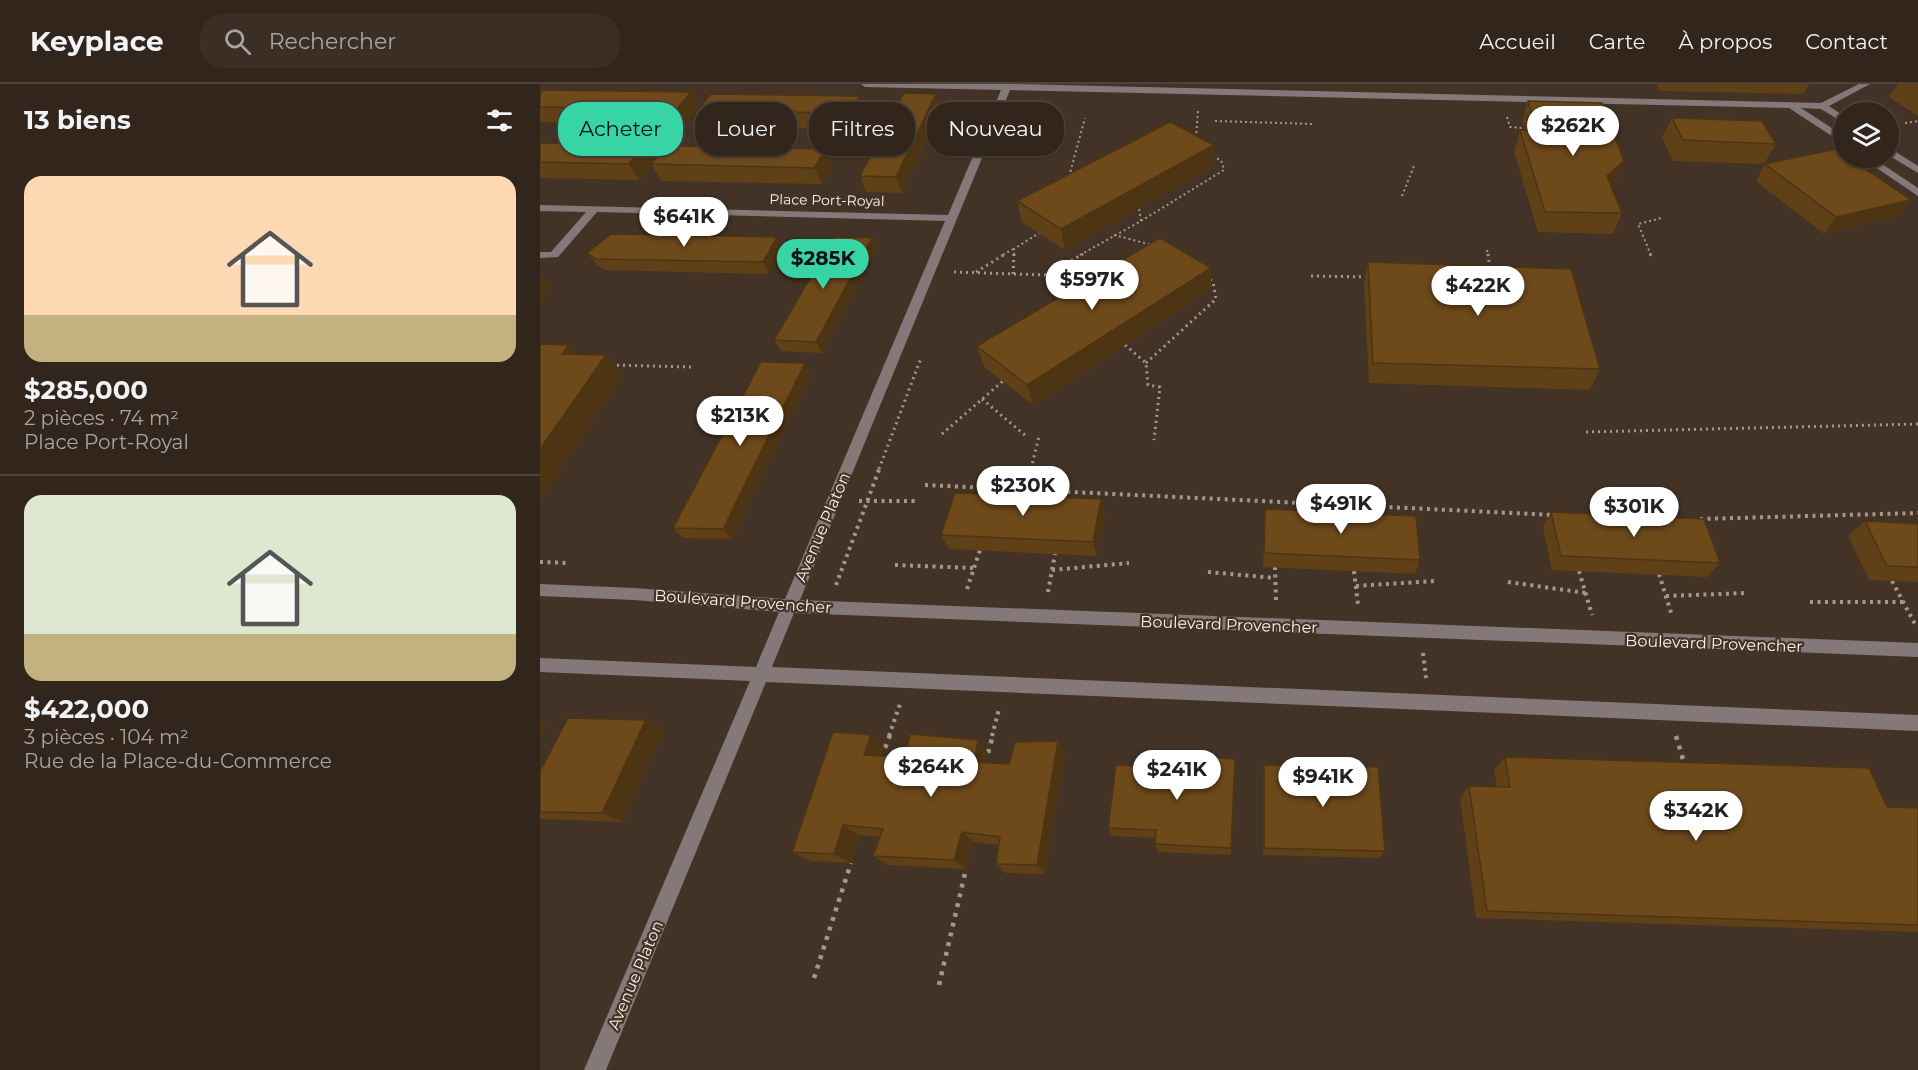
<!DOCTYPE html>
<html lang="fr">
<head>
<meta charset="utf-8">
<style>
  :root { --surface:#32261c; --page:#3a2e25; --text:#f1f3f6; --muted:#a8a5a3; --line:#4d433b; --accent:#37d4a6 }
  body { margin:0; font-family:Montserrat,sans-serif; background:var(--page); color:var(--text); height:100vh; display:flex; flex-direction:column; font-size:22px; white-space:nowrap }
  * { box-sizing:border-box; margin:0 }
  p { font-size:20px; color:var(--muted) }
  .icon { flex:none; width:33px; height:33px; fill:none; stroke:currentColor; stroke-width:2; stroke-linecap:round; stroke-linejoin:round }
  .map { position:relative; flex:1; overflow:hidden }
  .panel { display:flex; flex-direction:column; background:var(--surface); width:540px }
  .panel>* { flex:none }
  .hud { position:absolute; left:18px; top:18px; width:570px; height:54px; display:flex; gap:12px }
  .fabs { position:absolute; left:1293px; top:18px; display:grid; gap:12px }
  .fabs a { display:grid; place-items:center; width:66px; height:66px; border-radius:50%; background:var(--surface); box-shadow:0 2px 4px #0004,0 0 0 2px var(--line); font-size:30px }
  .price { position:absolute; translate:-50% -51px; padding:0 14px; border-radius:21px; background:#fff; color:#222; font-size:20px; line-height:39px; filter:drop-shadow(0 2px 3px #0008) }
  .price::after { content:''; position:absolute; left:50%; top:36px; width:18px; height:14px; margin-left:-9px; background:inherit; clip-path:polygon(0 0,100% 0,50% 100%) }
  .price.on { background:var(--accent); color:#111 }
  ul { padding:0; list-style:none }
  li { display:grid; align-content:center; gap:12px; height:318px; padding:0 24px }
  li+li { border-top:2px solid var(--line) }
  li span { display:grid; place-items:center; height:186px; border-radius:18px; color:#555 }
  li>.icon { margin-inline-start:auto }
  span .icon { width:108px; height:108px; fill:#fffc; stroke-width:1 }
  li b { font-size:26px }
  h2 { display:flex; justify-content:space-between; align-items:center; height:72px; padding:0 24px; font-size:26px }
  .chip { padding:0 21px; border-radius:24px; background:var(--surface); box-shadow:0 2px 4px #0004,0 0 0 2px var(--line); font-size:21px; line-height:54px }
  .chip.on { background:var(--accent); color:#111 }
  header { display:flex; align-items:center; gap:36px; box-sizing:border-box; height:84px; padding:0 30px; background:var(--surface); border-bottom:2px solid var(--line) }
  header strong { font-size:28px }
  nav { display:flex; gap:33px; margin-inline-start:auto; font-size:21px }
  .search { width:420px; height:54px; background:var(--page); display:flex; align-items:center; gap:15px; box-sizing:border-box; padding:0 21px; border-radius:24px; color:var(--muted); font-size:22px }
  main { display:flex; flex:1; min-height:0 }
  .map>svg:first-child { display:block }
</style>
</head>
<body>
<header>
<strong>Keyplace</strong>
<div class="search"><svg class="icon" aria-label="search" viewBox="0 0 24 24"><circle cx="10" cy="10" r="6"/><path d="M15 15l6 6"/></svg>Rechercher</div>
<nav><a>Accueil</a><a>Carte</a><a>À propos</a><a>Contact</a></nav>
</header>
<main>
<section class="panel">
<h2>13 biens<svg class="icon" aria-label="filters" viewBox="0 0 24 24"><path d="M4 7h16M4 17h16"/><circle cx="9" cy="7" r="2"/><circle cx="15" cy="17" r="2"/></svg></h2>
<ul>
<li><span style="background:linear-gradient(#ffd9b3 75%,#c2b280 0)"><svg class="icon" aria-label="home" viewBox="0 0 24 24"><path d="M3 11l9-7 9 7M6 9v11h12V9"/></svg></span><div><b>$285,000</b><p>2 pièces · 74 m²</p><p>Place Port-Royal</p></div></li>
<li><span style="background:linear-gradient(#dfe7d0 75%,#c2b280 0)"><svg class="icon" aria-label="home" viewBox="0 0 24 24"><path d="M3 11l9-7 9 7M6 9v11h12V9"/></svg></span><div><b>$422,000</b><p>3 pièces · 104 m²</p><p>Rue de la Place-du-Commerce</p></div></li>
</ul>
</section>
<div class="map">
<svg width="1378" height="986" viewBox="0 0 1378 986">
  <rect width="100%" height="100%" fill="#423326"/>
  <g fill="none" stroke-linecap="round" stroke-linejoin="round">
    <g stroke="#a4988d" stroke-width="2" stroke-dasharray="2 3" stroke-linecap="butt">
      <polyline points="967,33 970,43 983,44"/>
      <polyline points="675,37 773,40"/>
      <polyline points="1365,39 1378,37"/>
      <polyline points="656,54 658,26"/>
      <polyline points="533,91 530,89 545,34"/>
      <polyline points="862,112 874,82"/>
      <polyline points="601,137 684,86 681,76 671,72"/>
      <polyline points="574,151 612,161"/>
      <polyline points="947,166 948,171"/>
      <polyline points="463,171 473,165"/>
      <polyline points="474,171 474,165 499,149"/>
      <polyline points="540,171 601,137 599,124"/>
      <polyline points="1111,171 1098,140 1122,134"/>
    </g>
    <g stroke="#a4988d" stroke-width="3" stroke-dasharray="2 4" stroke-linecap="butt">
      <polyline points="948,170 950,186"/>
      <polyline points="1110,170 1111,172"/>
      <polyline points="414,188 505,191 531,212"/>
      <polyline points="436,188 465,170"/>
      <polyline points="473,190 474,170"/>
      <polyline points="505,191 543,170"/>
      <polyline points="771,192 829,193"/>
      <polyline points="585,261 606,279 608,301 620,303 614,356"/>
      <polyline points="606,279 676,215 673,198 668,194"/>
      <polyline points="71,281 152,283"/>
      <polyline points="442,315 486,352"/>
      <polyline points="1046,348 1378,340"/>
      <polyline points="402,350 463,297"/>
      <polyline points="339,385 381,274"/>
      <polyline points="491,385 499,352"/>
    </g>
    <g stroke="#a4988d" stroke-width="4" stroke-dasharray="3 4.5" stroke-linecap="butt">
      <polyline points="385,401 1014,431"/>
      <polyline points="486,406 491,383"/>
      <polyline points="319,417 379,417"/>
      <polyline points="1160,435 1378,429"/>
      <polyline points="0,478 29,479"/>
      <polyline points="355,481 434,484"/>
      <polyline points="735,483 736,517"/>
      <polyline points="512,486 589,479"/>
      <polyline points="814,487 818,521"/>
      <polyline points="1039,487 1052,531"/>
      <polyline points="668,488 735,494"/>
      <polyline points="1119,490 1132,532"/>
      <polyline points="1352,497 1376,542"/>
      <polyline points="968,498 1046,509"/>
      <polyline points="296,501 340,383"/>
      <polyline points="816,502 894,497"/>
      <polyline points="427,505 440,466"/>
      <polyline points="508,508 515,470"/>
      <polyline points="1126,512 1206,509"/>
      <polyline points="1270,518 1364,518"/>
      <polyline points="883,569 886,594"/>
      <polyline points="349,652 360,620"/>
      <polyline points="452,652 459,625"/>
    </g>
    <g stroke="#a4988d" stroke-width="4.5" stroke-dasharray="4 6" stroke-linecap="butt">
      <polyline points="1136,652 1145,682"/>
      <polyline points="345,664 350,651"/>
      <polyline points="448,669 453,651"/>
      <polyline points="274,894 311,779"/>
      <polyline points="399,901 426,785"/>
    </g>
    <g fill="#847978" fill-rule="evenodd">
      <polygon points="321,0 472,0 1281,19 1319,0 1330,0 1289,22 1304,32 1304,39 1281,25 1261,24 1304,52 1304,60 1249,24 470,6 260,516 1378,559 1378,573 254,529 232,583 1378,631 1378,647 226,598 66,986 44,986 210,597 0,588 0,574 216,583 239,528 94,516 0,512 0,500 94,504 245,515 405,137 57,128 18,173 0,174 0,168 11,168 46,128 0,127 0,121 408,131 461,6 325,3"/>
      <polygon points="1348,63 1378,82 1378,89 1348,71"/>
      <polygon points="1322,74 1333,74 1378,104 1378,112"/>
    </g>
  </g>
  <g fill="#5f4017">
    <polygon points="1116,0 1269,0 1263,10 1120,7"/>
    <polygon points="1358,0 1378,0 1378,32 1349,13"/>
    <polygon points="0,9 160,24 320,12 326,28 316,45 166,43 157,27 146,41 0,38"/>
    <polygon points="988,17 1084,77 1075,98 1071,102 1082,129 1073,150 998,148 974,67 980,46 985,46 982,38"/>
    <polygon points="401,26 362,109 326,108 320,92"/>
    <polygon points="1132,34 1236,60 1224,80 1133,77 1122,54"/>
    <polygon points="0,59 115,76 286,65 293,81 282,100 121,97 112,81 99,96 0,94"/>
    <polygon points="1225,80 1371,116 1358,132 1284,150 1216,97"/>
    <polygon points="675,81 525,166 482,138 477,117"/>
    <polygon points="332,154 336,166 282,269 241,267 234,256"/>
    <polygon points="244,165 229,190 65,186 56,180 47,169"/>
    <polygon points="828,178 1060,285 1050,306 829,299 824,198"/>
    <polygon points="671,205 493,321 444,283 437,262"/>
    <polygon points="271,290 192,455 143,454 133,444"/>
    <polygon points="561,415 565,430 557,472 409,465 401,451"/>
    <polygon points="725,425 880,476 875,490 723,483"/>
    <polygon points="1011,428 1180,479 1167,493 1012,486 1003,443"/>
    <polygon points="1325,437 1378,440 1378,498 1329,496 1308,452"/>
    <polygon points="106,636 124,646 82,738 0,735 0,687"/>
    <polygon points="331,651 345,664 343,672 365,673 438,656 448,669 446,679 469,680 518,657 525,670 505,790 466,789 456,780 459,761 434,758 426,785 348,781 333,772 340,753 319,751 311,779 271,777 252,768"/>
    <polygon points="965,673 1347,723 1378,724 1378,848 936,834 920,714 929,702 957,703 954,686"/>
    <polygon points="695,675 691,771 618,768 615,760 616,754 572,752 568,744 640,684"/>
    <polygon points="724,681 845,767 840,774 723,771 723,690"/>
  </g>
  <g fill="#4d3413">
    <polygon points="151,8 160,24 146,41 137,25"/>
    <polygon points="396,10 401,26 362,109 356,93"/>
    <polygon points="320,12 326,28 316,45 310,29"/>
    <polygon points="105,60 115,77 99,96 89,80"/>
    <polygon points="674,61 675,81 525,166 521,145"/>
    <polygon points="286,65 293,81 282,100 274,84"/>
    <polygon points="1084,77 1075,98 1059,113 1067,92"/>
    <polygon points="1371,116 1358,132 1284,150 1296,133"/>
    <polygon points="237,153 244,165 229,190 223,178"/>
    <polygon points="332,154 336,166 282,269 276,258"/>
    <polygon points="671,184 671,205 493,321 487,301"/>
    <polygon points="0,193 10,204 0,217"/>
    <polygon points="29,261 48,281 22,270"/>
    <polygon points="66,271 83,291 0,416 0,365"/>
    <polygon points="265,279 271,290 192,455 183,445"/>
    <polygon points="561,415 565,430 557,472 553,458"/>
    <polygon points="0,635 7,639 0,652"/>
    <polygon points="106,636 124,646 82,738 62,729"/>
    <polygon points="331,651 345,664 339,684 324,671"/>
    <polygon points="438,656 448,669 444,690 434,678"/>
    <polygon points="518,657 525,670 505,790 497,781"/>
    <polygon points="303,741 319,751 311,779 294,770"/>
    <polygon points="422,748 434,758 426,785 414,776"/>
  </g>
  <g fill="#6e4a1b" stroke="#4d3413" stroke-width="1.5">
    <polygon points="3,6 151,8 137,25 0,23 0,9"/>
    <polygon points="364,9 396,10 356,93 320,92"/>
    <polygon points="171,10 320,12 310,29 157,27"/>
    <polygon points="988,17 1062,19 1084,77 1067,92 1082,129 1005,128 980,46 997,47"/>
    <polygon points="1132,34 1222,37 1236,60 1143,56"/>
    <polygon points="630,38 674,61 521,145 477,117"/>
    <polygon points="0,59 105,60 89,80 0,78"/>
    <polygon points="127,62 286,65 274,84 111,80"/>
    <polygon points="1297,65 1304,70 1304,74 1309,74 1371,116 1296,133 1225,80"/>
    <polygon points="71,150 237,153 223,178 56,175 47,169"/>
    <polygon points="294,153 332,154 276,258 234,256"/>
    <polygon points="620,154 671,184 487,301 437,262"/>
    <polygon points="828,178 1031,185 1060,285 833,279"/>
    <polygon points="0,260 29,261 22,270 66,271 0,365"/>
    <polygon points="221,278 265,279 183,445 133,444"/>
    <polygon points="415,409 561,415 553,458 401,451"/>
    <polygon points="725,425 876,432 880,476 724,469"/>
    <polygon points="1011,428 1164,435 1180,479 1021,472"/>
    <polygon points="1325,437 1378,440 1378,483 1347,482"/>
    <polygon points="28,634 106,636 62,729 0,728 0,687"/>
    <polygon points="293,648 331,651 324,671 365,673 370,650 438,656 434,678 469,680 475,658 518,657 497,781 456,780 460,753 422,748 414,776 333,772 343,745 303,741 294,770 252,768"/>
    <polygon points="641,671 695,675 691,764 615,760 616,746 568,744 576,681 640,684"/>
    <polygon points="965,673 1329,684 1347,723 1378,724 1378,841 947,827 929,702 970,703"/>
    <polygon points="724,681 838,683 845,767 724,764"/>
  </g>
  <g text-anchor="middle" stroke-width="4.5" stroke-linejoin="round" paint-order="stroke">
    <g font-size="14" fill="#fbf2e9" stroke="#423326">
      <text transform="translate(287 116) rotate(1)" y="5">Place Port-Royal</text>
    </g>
    <g font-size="16" fill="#fbf2e9" stroke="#423326">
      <text transform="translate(282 443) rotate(-67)" y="6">Avenue Platon</text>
      <text transform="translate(203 517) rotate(4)" y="6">Boulevard Provencher</text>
      <text transform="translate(689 540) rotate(2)" y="6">Boulevard Provencher</text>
      <text transform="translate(1174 559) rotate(2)" y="6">Boulevard Provencher</text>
      <text transform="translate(95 891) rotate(-67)" y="6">Avenue Platon</text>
    </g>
  </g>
</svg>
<div class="fabs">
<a><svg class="icon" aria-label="layers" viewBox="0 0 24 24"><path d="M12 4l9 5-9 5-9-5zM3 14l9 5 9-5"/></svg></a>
</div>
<b class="price" style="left:1033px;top:73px">$262K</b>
<b class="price" style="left:144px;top:164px">$641K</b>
<b class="price on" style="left:283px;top:206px">$285K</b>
<b class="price" style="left:552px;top:227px">$597K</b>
<b class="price" style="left:938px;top:233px">$422K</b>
<b class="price" style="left:200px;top:363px">$213K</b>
<b class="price" style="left:483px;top:433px">$230K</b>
<b class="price" style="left:801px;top:451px">$491K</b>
<b class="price" style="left:1094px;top:454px">$301K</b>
<b class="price" style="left:391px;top:714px">$264K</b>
<b class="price" style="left:637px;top:717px">$241K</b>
<b class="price" style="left:783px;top:724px">$941K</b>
<b class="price" style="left:1156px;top:758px">$342K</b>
<div class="hud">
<a class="chip on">Acheter</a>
<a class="chip">Louer</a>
<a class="chip">Filtres</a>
<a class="chip">Nouveau</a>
</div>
</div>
</main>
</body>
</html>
